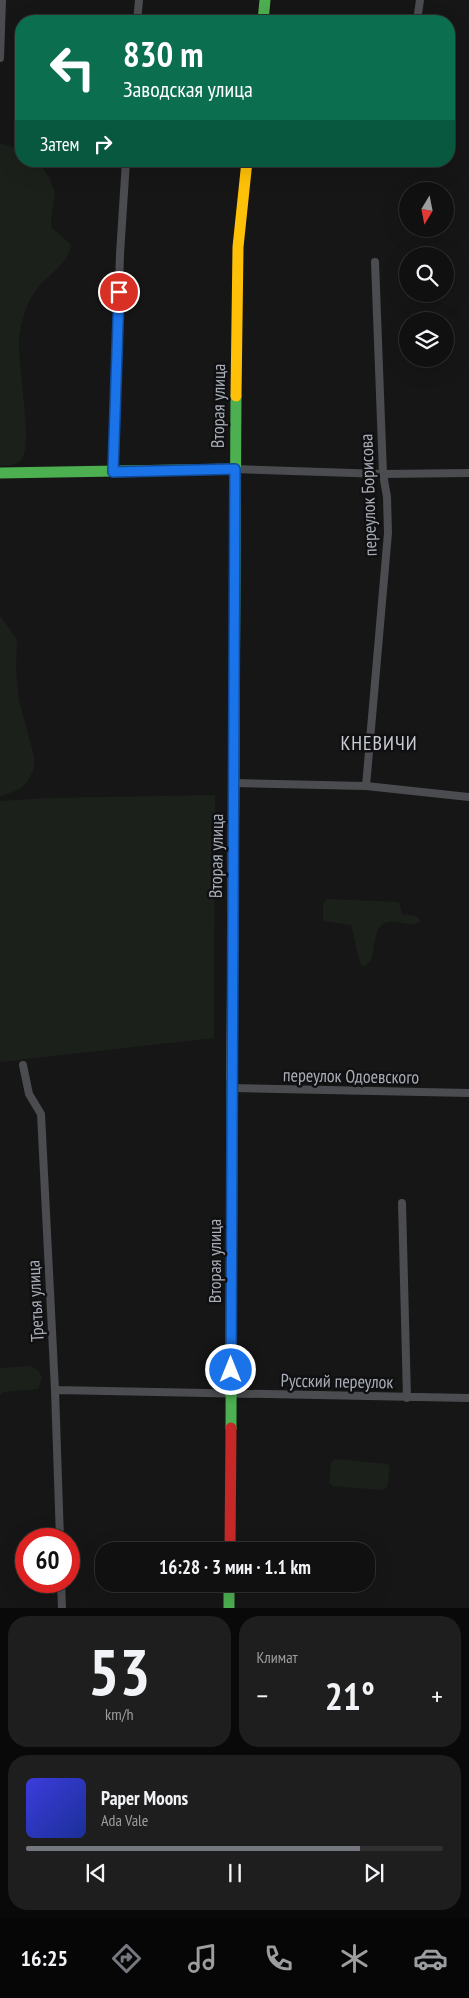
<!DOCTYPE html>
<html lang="ru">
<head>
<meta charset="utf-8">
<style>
	:root { --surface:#101010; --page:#1e1e1e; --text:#f1f3f6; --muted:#9c9d9f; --line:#303030; --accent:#75787e }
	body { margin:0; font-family:"PT Sans Narrow",sans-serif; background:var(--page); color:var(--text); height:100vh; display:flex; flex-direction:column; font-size:19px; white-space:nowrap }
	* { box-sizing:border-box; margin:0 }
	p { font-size:16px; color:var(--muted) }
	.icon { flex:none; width:28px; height:28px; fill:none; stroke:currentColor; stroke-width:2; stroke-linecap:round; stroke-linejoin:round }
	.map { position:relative; height:1608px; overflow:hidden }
	.drawer { display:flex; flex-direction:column; gap:8px; padding:8px; background:#090909; flex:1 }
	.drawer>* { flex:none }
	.top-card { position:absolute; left:15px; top:15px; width:440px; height:152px; border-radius:20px; box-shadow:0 5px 20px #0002,0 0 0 1px var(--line); background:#0b6e4f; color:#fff; overflow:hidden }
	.needle { width:32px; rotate:190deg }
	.controls { position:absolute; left:399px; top:182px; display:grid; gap:10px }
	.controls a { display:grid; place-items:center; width:55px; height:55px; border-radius:50%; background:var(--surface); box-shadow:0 5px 20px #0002,0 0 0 1px var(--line); font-size:25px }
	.speed { position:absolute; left:15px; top:1528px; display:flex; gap:10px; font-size:25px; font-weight:700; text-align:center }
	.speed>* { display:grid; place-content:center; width:65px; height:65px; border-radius:50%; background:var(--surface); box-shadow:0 5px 20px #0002,0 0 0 1px var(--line); line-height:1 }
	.speed .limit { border:8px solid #d22; background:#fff; color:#111 }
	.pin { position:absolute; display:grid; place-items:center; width:42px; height:42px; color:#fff; margin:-21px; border:2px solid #fff; border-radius:50%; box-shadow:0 1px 5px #0007 }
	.me { position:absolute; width:55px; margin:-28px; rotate:0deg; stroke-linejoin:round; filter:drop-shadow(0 0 4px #0008) }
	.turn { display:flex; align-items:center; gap:18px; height:105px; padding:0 25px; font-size:22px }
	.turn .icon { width:65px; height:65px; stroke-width:2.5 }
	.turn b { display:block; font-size:35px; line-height:42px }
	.then { display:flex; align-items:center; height:48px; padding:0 25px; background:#0003; gap:10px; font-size:19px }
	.big { font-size:38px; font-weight:600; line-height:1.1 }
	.drawer .tile { flex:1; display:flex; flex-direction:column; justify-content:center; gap:8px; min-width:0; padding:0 18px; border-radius:20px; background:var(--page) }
	.drawer .dial { align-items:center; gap:0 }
	.dial b { font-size:65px; line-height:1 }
	.song { display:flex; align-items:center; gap:15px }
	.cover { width:60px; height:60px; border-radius:8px; background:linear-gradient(135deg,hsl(240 70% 55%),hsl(230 70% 35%)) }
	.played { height:5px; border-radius:2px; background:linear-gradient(90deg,var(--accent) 80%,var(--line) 80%) }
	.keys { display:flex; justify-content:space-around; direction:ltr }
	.heat { display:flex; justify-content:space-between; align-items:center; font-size:28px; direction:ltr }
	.drawer .tiles { flex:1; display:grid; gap:8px; grid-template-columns:1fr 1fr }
	.tile:last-child { grid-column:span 2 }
	.trip { position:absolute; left:95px; top:1542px; width:280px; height:50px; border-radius:20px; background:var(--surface); box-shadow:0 5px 20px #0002,0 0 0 1px var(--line); font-weight:600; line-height:50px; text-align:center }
	.tab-bar { display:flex; height:80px; justify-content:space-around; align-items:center; background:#060606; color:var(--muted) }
	.tab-bar .icon { width:35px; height:35px }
	.tab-bar .current { color:var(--accent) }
	.tab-bar b { font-size:22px; color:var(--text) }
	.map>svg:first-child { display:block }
	.green { fill:#1b201b }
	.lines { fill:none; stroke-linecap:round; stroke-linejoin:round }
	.street { stroke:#4a4c4f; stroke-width:8 }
	.fast { stroke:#4caf50; stroke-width:11 }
	.slow { stroke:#ffc107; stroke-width:11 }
	.jam { stroke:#c62828; stroke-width:11 }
	.route-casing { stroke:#114b97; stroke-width:12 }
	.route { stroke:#1a73e8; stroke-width:9 }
	.labels { text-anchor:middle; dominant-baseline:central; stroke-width:5; stroke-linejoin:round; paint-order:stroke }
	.street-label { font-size:18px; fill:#a8adb6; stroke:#101012 }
	.quarter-label { font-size:20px; letter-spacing:1px; fill:#c9ccd3; stroke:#101012 }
</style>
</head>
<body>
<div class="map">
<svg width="469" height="1608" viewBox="0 0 469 1608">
	<rect width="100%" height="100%" fill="#161616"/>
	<!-- green -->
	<path class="green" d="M 0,143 L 21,150 L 21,161 L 38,161 L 50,179 L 55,193 L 51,221 L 52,228 L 71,245 C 68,264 50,273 39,286 C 27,301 21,321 19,339 C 17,364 34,446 21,460 C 16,466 8,465 0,466 Z
		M 0,616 L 17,639 L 16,671 L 19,700 L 34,756 L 34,769 L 28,781 L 20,789 L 0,797 Z
		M 215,795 L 214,1038 L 0,1062 L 0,801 L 47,798 Z
		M 327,899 L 399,902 L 402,914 L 416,916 L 421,921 C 411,930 390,914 380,927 C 374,934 374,952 371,961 L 363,967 C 358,962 354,935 351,925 L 323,921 L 323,904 Z
		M 30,1366 L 38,1370 L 42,1377 L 38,1389 L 4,1392 L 0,1395 L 0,1368 Z
		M 336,1459 L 388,1464 L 390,1468 L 387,1487 L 381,1490 L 332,1486 L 329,1482 L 331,1462 Z"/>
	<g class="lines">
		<!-- street -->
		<path class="street" d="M 137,21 L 139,0
			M 417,21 L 420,0
			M 0,58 L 2,0
			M 235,469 L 383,474 L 469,473
			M 113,472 L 120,254 L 126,161
			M 235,783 L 366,786 L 469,797
			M 366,786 L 388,533 L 387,497 L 383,474 L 375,262
			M 23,1065 L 29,1094 L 41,1114 L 55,1390 L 60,1539
			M 232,1088 L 469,1093
			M 402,1203 L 407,1398
			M 55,1390 L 469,1398
			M 61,1581 L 62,1608"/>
		<!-- fast -->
		<path class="fast" d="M 263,21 L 265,0
			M 0,473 L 235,469
			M 233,918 L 236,396
			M 231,1428 L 232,1078
			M 229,1584 L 229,1608"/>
		<!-- slow -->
		<path class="slow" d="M 236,396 L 238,247 L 247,161
			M 232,1078 L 233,918"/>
		<!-- jam -->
		<path class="jam" d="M 230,1551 L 231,1428"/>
	</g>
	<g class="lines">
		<defs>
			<path id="route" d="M 119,292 L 113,472 L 235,469 L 231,1370"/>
		</defs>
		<!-- route casing -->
		<use href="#route" class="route-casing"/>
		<!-- route -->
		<use href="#route" class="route"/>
	</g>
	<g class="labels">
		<!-- street labels -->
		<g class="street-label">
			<text transform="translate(218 406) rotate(-89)">Вторая улица</text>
			<text transform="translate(368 495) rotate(-92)">переулок Борисова</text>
			<text transform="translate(216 856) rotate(-89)">Вторая улица</text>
			<text transform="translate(351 1076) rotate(1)">переулок Одоевского</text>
			<text transform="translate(214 1261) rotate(-90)">Вторая улица</text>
			<text transform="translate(35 1301) rotate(-93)">Третья улица</text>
			<text transform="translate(337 1381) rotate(1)">Русский переулок</text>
		</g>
		<!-- quarter labels -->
		<g class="quarter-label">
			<text x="379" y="743">КНЕВИЧИ</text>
		</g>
	</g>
</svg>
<div class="controls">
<a><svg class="needle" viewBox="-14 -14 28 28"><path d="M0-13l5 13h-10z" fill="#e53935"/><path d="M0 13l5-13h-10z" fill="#9c9d9f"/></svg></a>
<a><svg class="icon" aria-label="search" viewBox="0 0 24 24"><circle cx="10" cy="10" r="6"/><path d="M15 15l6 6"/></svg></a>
<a><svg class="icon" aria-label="layers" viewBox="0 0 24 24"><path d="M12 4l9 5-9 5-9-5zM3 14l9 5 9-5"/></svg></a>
</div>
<div class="speed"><div class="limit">60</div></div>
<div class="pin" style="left:119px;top:292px;background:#d93025"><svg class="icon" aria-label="arrive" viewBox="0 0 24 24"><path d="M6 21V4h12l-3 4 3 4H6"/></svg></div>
<svg class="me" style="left:231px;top:1370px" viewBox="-20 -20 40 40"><circle r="17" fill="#1a73e8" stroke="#fff" stroke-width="3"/><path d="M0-11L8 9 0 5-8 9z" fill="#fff"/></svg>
<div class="trip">16:28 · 3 мин · 1.1 km</div>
<div class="top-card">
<div class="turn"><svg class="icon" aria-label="left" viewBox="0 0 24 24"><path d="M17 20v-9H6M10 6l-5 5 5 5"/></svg><div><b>830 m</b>Заводская улица</div></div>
<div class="then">Затем<svg class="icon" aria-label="right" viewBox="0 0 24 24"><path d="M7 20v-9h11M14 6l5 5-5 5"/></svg></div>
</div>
</div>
<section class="drawer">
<div class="tiles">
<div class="tile dial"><b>53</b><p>km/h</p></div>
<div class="tile"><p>Климат</p>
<div class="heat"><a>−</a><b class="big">21°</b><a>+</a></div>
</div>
<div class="tile">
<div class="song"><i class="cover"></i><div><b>Paper Moons</b><p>Ada Vale</p></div></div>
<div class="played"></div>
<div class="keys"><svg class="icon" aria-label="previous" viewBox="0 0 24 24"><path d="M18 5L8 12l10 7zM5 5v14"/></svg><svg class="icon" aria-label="pause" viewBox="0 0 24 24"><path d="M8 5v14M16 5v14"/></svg><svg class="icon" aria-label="next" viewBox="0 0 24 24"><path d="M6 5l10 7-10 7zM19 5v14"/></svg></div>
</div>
</div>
</section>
<nav class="tab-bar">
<b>16:25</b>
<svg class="icon current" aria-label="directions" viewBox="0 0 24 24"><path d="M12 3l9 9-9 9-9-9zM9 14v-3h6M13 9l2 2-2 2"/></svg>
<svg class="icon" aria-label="music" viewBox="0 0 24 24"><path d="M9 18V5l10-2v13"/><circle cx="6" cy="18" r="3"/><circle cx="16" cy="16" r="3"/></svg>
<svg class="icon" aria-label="phone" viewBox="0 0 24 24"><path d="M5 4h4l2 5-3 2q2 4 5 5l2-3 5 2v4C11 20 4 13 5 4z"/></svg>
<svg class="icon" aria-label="climate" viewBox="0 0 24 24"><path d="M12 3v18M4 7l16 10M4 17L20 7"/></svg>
<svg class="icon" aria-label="car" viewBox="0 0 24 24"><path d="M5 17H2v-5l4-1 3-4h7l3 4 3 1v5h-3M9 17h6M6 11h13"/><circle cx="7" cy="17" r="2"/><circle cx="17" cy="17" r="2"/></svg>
</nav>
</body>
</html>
